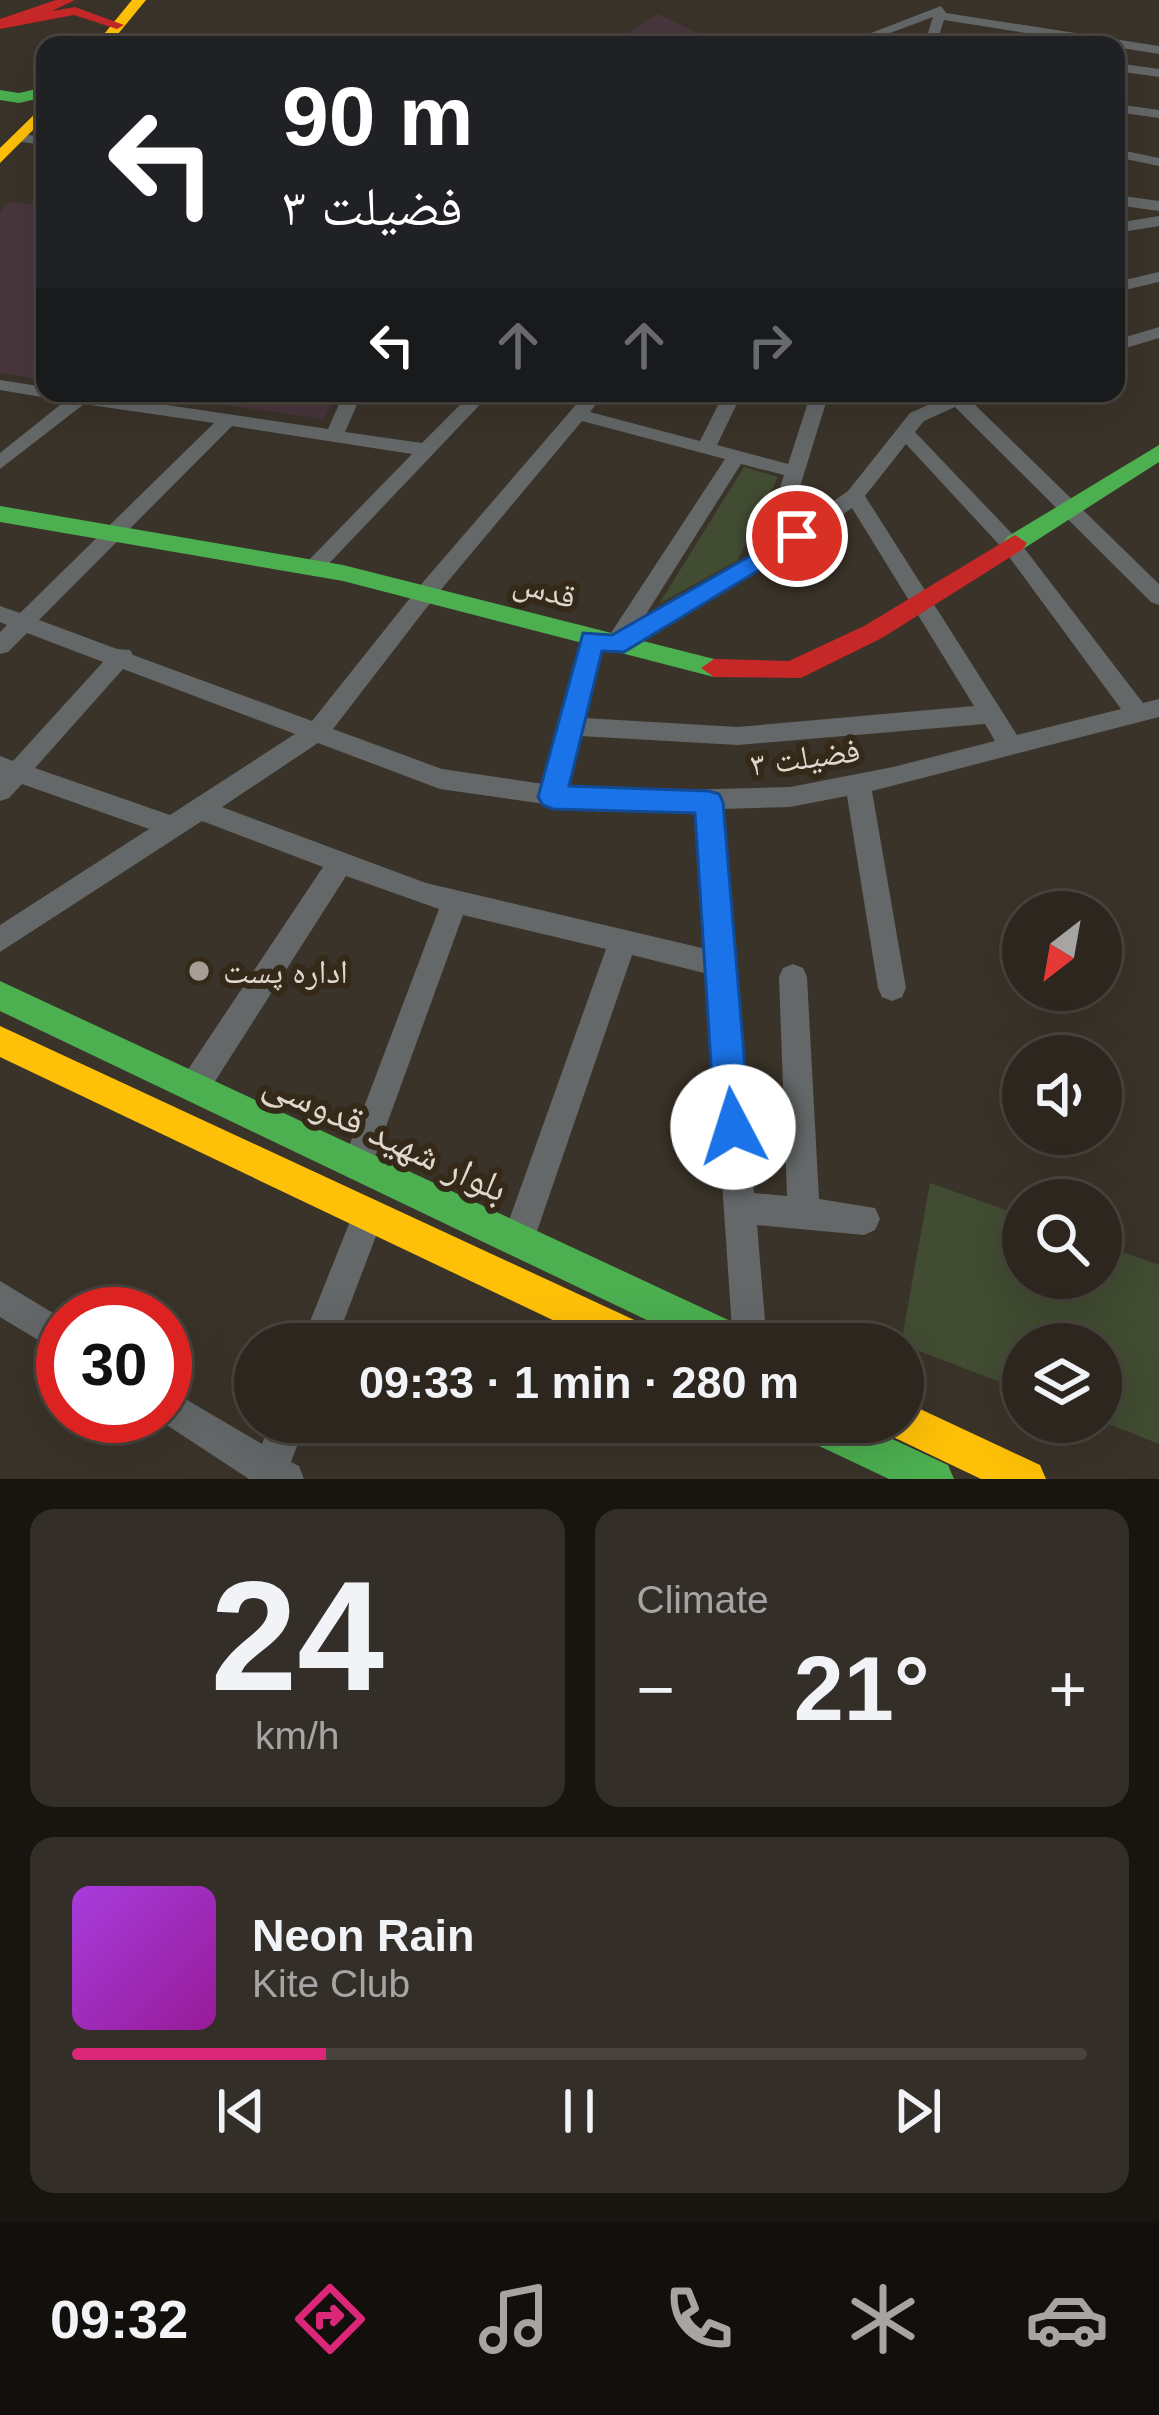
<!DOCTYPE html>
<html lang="en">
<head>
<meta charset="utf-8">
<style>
	:root { --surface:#2c261f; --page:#342e28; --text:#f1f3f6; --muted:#a6a5a4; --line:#48433d; --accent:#db2777 }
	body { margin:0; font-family:Helvetica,"Noto Naskh Arabic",sans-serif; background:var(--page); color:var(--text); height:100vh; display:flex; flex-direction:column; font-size:45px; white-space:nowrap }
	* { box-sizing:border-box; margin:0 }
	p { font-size:39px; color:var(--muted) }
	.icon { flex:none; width:66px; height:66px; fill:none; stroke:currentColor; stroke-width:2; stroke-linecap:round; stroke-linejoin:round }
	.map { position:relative; height:1479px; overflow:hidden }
	.drawer { display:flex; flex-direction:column; gap:30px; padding:30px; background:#181511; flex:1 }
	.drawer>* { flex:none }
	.banner { position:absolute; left:36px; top:36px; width:1089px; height:366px; border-radius:24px; box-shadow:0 12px 48px #0002,0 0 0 3px var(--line); background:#202124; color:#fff; overflow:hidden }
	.needle { width:78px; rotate:211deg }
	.fabs { position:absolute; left:1002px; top:891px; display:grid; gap:24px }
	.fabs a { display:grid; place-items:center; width:120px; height:120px; border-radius:50%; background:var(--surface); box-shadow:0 12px 48px #0002,0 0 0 3px var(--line); font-size:60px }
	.speed { position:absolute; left:36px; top:1287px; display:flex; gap:24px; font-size:60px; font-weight:700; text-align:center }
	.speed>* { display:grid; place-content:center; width:156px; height:156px; border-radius:50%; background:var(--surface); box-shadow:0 12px 48px #0002,0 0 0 3px var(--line); line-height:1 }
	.speed .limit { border:18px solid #d22; background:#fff; color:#111 }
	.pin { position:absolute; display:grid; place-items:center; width:102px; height:102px; color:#fff; margin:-51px; border:6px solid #fff; border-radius:50%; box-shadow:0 3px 12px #0007 }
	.me { position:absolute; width:132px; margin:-66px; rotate:355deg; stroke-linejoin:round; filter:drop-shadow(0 0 9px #0008) }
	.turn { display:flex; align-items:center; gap:42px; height:252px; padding:0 48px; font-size:54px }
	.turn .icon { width:156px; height:156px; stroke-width:2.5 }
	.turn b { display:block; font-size:84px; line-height:102px }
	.lanes { display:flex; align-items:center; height:114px; padding:0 48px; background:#0003; justify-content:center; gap:60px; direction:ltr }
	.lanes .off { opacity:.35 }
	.big { font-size:90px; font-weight:700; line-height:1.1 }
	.drawer .tile { flex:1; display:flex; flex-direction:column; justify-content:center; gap:18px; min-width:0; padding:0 42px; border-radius:24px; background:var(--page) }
	.drawer .dial { align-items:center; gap:0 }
	.dial b { font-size:156px; line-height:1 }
	.song { display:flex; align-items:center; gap:36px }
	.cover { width:144px; height:144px; border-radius:18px; background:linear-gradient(135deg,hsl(280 70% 55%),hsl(300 70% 35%)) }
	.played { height:12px; border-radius:6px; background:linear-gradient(90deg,var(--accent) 25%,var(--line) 25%) }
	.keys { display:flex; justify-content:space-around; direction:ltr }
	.heat { display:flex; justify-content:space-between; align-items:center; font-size:66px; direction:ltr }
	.drawer .tiles { flex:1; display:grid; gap:30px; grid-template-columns:1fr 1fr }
	.tile:last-child { grid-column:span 2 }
	.trip { position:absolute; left:234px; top:1323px; width:690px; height:120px; border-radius:60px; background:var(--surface); box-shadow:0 12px 48px #0002,0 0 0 3px var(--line); font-weight:700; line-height:120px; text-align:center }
	.dock { display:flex; height:192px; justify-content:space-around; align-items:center; background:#120f0c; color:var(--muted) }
	.dock .icon { width:84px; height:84px }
	.dock .current { color:var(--accent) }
	.dock b { font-size:54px; color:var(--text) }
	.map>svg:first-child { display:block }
	.education { fill:#48363d }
	.green { fill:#414c32 }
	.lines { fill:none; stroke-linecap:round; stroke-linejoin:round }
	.street { fill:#646869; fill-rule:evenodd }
	.fast { fill:#4caf50; fill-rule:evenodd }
	.slow { fill:#ffc107; fill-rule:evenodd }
	.jam { fill:#c62828; fill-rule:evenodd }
	.route { fill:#1a73e8; stroke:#114b97; stroke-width:3 }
	.poi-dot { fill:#a69e94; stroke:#352a19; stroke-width:4.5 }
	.labels { text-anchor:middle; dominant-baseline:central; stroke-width:12; stroke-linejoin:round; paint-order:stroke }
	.street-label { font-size:33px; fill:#e0d8ce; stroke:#352a19 }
	.poi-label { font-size:33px; fill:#e0d8ce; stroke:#352a19; text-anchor:start }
	.near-street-label { font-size:39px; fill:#e0d8ce; stroke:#352a19 }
</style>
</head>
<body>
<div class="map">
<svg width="1159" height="1479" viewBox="0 0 1159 1479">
	<rect width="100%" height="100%" fill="#3a3329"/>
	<!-- education -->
	<path class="education" d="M 658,14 L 724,45 L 611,44 Z
		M 9,202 L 45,206 L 45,380 L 0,373 L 0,212 Z
		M 139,393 L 336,393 L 324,419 Z"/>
	<!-- green -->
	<path class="green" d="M 744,467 L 778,477 L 738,560 L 659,604 Z
		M 930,1183 L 1023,1216 L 1023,1278 L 1101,1278 L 1101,1244 L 1159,1265 L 1159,1444 L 1101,1421 L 1101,1344 L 1023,1344 L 1023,1391 L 901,1344 Z"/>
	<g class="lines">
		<!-- street -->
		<path class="street" d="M 941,6 L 946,13 L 1159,46 L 1159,54 L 944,20 L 936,45 L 924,45 L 933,17 L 858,45 L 840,45 Z
			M 595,35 L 613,45 L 580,45 Z
			M 1116,63 L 1159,69 L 1159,77 L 1116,71 Z
			M 1116,104 L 1159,110 L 1159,118 L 1116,112 Z
			M 19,134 L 45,137 L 45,145 L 14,141 L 12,138 Z
			M 1116,149 L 1159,158 L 1159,166 L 1116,157 Z
			M 1116,195 L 1159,201 L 1159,211 L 1116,205 Z
			M 1159,216 L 1159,226 L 1116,233 L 1116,223 Z
			M 1159,272 L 1159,282 L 1116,292 L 1116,282 Z
			M 1159,327 L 1159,338 L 1116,351 L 1116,340 Z
			M 0,380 L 45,387 L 45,393 L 87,393 L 328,429 L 344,393 L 362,393 L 345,432 L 422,443 L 472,393 L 491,393 L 320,573 L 306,573 L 302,568 L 306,563 L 412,454 L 232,426 L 39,620 L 117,649 L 130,650 L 133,655 L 312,721 L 418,588 L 586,393 L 605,393 L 590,412 L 700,441 L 724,393 L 742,393 L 717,445 L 788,464 L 811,393 L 829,393 L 785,535 L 848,491 L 910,413 L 946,397 L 943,393 L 980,393 L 970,400 L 1159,584 L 1159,605 L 1151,602 L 955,407 L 924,421 L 915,432 L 1018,540 L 1143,703 L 1159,699 L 1159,717 L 872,791 L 906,988 L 902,997 L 892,1001 L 882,997 L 878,988 L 847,796 L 790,807 L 722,809 L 754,1193 L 787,1196 L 779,977 L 783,968 L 793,964 L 803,968 L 807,977 L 819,1199 L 875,1208 L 880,1219 L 875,1230 L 864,1235 L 757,1225 L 767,1344 L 733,1344 L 708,974 L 632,955 L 534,1240 L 529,1251 L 518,1256 L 507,1251 L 502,1240 L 606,949 L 463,915 L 372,1165 L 368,1176 L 357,1180 L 346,1176 L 342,1165 L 439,909 L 346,876 L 205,1097 L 194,1101 L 183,1097 L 179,1087 L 183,1077 L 323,867 L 202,821 L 0,952 L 0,925 L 149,829 L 22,784 L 9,798 L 0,801 L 0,756 L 13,761 L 103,662 L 27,633 L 8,652 L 0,654 L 0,632 L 7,625 L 0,622 L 0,606 L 20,613 L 214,423 L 84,404 L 0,469 L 0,453 L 65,401 L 0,390 ZM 582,421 L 725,459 L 607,639 L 604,645 L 607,651 L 623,651 L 775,562 L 852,508 L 974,706 L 738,727 L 584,718 L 603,639 L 592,631 L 581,639 L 544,784 L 442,769 L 333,729 L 434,598 ZM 906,444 L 1004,550 L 1121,709 L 1017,735 L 865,496 ZM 741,464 L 784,475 L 759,553 L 643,619 ZM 123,669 L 295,734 L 170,815 L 35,768 ZM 985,724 L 995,741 L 893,767 L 790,787 L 601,792 L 568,787 L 580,736 L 738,745 ZM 318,743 L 440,789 L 601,812 L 697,810 L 706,949 L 426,883 L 222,807 Z
			M 368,1199 L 379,1204 L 384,1215 L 335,1344 L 301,1344 L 357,1204 Z
			M 0,1281 L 63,1319 L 63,1355 L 0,1317 Z
			M 165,1387 L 262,1444 L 270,1422 L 306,1422 L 291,1462 L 299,1466 L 304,1479 L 249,1479 L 153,1416 L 165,1416 Z"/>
		<!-- fast -->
		<path class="fast" d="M 45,87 L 45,97 L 19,103 L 0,100 L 0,90 L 19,93 Z
			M 1159,445 L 1159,462 L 1023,549 L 1007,549 L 1003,543 L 1007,537 Z
			M 0,506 L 343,565 L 714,659 L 727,668 L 714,677 L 343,581 L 0,522 Z
			M 0,981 L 752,1331 L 758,1344 L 697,1344 L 0,1011 Z
			M 792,1422 L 856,1422 L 948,1465 L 954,1479 L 889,1479 L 798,1436 Z"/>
		<!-- slow -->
		<path class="slow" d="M 132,0 L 146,0 L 109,45 L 95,45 Z
			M 45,104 L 45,118 L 0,163 L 0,148 Z
			M 0,1026 L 658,1331 L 664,1344 L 603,1344 L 0,1057 Z
			M 903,1401 L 1040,1465 L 1046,1479 L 981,1479 L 889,1435 L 884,1422 L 903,1422 Z"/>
		<!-- jam -->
		<path class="jam" d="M 56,0 L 75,0 L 52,11 L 75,7 L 124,25 L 117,29 L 74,15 L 0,29 L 0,19 Z
			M 1015,535 L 1027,543 L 1023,549 L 882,638 L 801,678 L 714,677 L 701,668 L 714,659 L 789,661 L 864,626 Z"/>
	</g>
	<!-- route -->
	<path class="route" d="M 797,529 L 809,536 L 805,542 L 624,652 L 602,651 L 569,786 L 709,791 L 719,794 L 723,802 L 750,1127 L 745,1139 L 733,1144 L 720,1139 L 715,1127 L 695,813 L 553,809 L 543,805 L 538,797 L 583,633 L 612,635 Z"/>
	<!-- markers -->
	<circle class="poi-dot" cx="199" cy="971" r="12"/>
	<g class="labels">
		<!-- street labels -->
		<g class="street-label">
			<text transform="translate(545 589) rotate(16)">قدس</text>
			<text transform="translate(805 757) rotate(-8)">فضیلت ۳</text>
		</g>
		<!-- poi labels -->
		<g class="poi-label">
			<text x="223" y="971">اداره پست</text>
		</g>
		<!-- near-street labels -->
		<g class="near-street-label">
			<text transform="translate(386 1135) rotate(25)">بلوار شهید قدوسی</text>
		</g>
	</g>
</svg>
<div class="fabs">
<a><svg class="needle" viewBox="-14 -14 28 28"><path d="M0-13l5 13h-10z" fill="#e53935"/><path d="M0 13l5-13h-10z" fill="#a6a5a4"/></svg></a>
<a><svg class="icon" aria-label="sound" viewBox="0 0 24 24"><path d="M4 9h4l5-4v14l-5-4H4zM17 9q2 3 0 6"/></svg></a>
<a><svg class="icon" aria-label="search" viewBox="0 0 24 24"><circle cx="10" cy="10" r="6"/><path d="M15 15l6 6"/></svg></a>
<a><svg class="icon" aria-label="layers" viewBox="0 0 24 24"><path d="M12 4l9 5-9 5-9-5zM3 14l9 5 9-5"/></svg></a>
</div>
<div class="speed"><div class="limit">30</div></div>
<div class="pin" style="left:797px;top:536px;background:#d93025"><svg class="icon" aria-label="arrive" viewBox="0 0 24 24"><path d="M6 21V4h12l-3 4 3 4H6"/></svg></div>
<svg class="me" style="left:733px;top:1127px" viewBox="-20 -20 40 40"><circle r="19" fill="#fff"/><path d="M0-13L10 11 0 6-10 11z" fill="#1a73e8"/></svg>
<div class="trip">09:33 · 1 min · 280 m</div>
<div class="banner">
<div class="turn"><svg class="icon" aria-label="left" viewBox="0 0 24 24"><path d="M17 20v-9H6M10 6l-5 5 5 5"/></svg><div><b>90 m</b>فضیلت ۳</div></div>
<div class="lanes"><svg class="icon" aria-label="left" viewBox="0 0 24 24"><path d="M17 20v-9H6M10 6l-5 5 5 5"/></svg><svg class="icon off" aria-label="ahead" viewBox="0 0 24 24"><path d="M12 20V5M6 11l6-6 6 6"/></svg><svg class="icon off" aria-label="ahead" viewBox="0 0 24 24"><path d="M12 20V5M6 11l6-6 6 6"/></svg><svg class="icon off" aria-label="right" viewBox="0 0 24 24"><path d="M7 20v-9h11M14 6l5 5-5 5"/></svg></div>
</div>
</div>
<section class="drawer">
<div class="tiles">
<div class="tile dial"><b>24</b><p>km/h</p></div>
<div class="tile"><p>Climate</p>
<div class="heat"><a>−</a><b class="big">21°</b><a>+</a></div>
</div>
<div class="tile">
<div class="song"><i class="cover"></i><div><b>Neon Rain</b><p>Kite Club</p></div></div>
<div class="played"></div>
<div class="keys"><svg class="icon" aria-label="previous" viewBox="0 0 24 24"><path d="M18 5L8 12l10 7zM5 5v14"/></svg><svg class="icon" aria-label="pause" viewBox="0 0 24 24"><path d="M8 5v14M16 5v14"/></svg><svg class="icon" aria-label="next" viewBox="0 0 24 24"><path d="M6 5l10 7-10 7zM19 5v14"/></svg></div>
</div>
</div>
</section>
<nav class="dock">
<b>09:32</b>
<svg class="icon current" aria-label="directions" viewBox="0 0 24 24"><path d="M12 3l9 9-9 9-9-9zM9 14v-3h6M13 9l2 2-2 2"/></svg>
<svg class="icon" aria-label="music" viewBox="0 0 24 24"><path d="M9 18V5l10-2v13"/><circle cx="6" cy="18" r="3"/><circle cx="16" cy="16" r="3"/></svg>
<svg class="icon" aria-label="phone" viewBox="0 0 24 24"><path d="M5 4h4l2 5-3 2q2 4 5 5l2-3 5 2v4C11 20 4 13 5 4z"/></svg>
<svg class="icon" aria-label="climate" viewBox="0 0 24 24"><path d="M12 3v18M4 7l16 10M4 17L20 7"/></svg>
<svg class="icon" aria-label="car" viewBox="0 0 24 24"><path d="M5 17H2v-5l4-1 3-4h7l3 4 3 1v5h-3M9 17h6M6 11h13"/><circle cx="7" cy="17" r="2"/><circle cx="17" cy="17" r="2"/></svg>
</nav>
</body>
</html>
